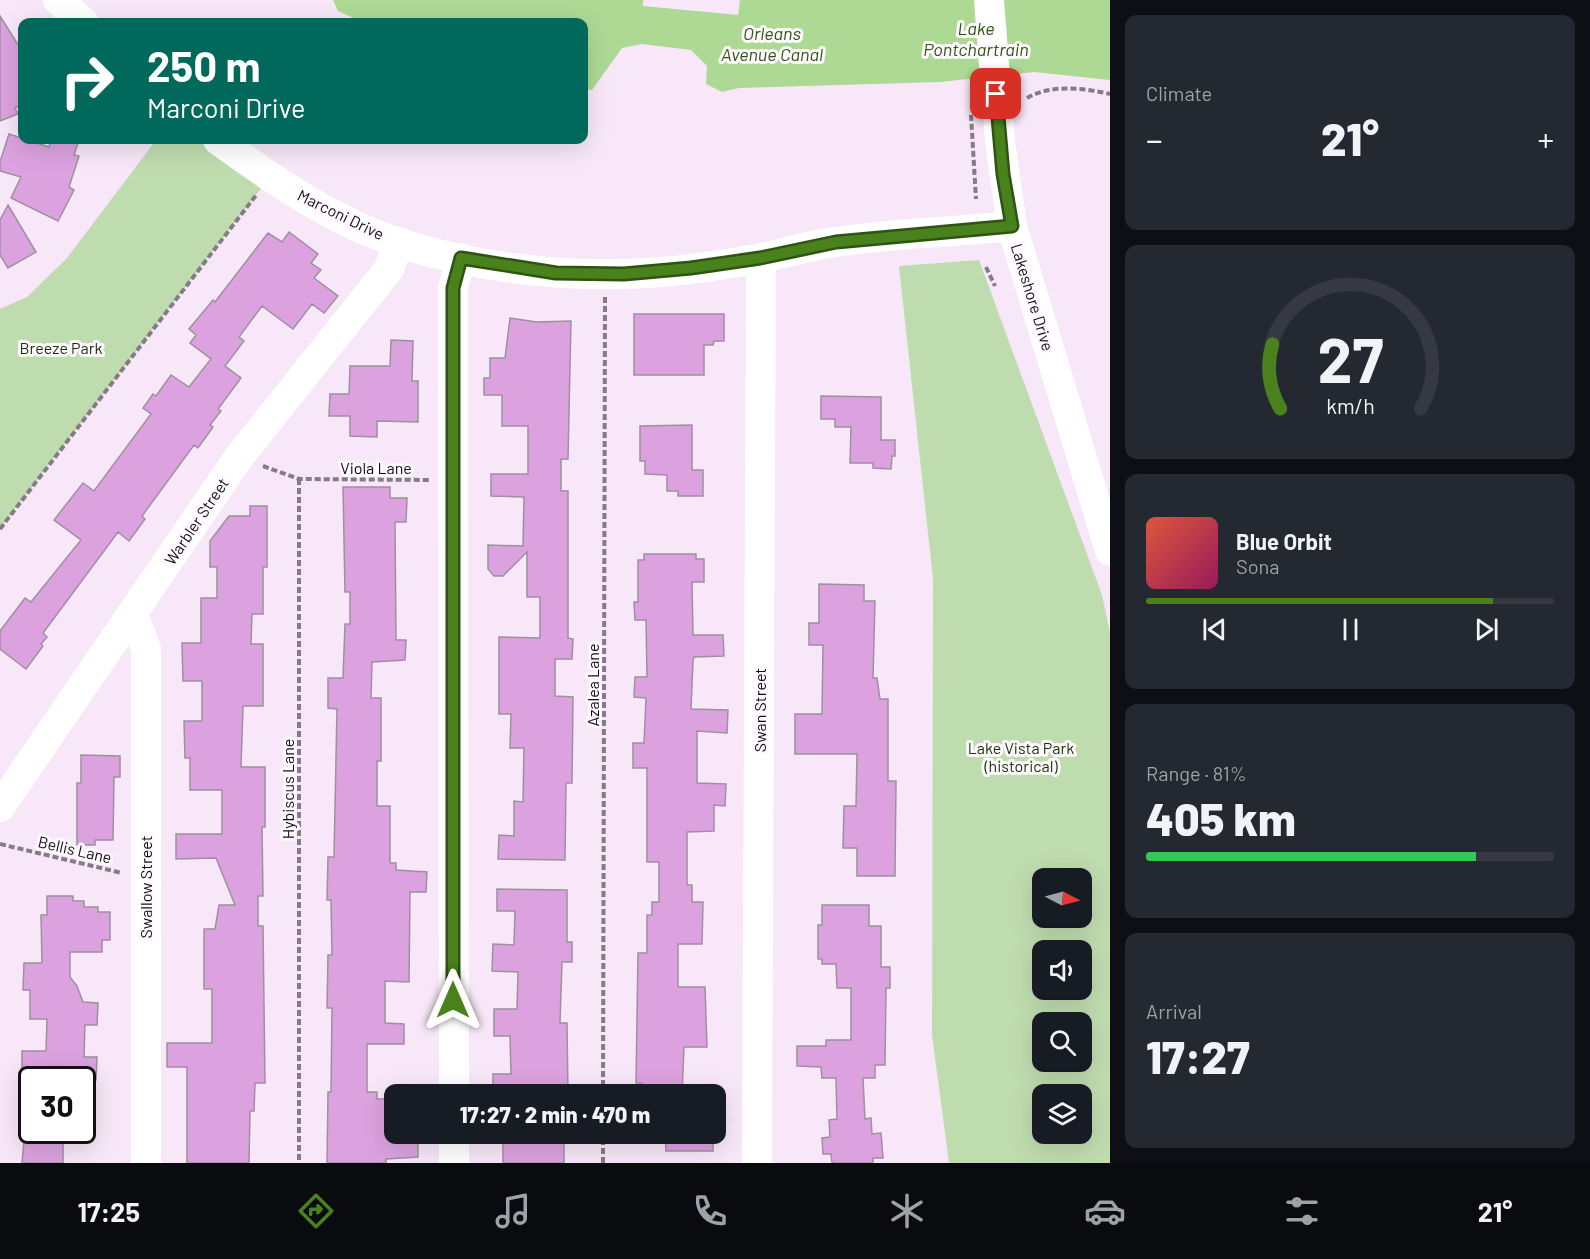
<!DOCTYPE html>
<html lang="en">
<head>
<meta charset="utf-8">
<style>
	:root { --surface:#171b24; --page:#242831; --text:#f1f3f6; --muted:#9ea1a6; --line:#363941; --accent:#49821c }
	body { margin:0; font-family:Barlow,sans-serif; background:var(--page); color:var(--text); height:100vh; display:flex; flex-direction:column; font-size:22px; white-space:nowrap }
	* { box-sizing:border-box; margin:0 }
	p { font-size:20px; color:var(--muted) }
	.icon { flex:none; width:33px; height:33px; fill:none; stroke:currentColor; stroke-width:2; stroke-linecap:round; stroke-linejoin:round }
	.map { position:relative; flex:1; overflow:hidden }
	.panel { display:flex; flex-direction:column; gap:15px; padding:15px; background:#0d0f14; width:480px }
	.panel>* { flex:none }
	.banner { position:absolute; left:18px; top:18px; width:570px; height:126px; border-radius:12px; box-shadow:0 6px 24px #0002; background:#00695c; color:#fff; overflow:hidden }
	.needle { width:39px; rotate:96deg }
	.buttons { position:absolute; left:1032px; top:868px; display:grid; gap:12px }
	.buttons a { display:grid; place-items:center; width:60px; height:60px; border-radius:12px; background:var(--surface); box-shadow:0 6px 24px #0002; font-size:30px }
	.speed { position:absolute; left:18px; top:1066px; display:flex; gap:12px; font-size:30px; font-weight:700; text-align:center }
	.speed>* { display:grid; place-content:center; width:78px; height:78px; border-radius:50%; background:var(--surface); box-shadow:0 6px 24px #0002; line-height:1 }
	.speed .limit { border:3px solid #111; border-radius:9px; background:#fff; color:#111 }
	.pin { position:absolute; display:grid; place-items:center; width:51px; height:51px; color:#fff; margin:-26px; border-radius:12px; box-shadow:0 3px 9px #0006 }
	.me { position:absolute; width:66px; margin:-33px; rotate:0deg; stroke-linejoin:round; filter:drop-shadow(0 0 4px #0008) }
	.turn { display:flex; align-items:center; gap:21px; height:126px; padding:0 30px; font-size:27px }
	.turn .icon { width:78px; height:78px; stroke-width:2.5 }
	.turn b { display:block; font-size:42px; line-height:51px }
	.big { font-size:45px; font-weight:800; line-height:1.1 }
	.panel .card { flex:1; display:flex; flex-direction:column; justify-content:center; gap:9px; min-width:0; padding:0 21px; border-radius:12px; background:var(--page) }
	.panel .dial { align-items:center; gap:0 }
	.dial svg { height:156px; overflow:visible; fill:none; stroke:var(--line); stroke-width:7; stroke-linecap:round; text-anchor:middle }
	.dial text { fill:var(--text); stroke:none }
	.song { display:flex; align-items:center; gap:18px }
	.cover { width:72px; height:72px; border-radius:9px; background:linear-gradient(135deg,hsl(10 70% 55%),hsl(330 70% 35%)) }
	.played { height:6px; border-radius:3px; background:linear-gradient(90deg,var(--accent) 85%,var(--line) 85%) }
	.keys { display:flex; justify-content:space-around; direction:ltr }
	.heat { display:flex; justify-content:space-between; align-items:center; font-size:33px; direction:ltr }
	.charge { height:9px; border-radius:4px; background:linear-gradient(90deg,#34c759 81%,var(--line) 0) }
	.trip { position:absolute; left:384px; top:1084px; width:342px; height:60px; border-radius:12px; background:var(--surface); box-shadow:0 6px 24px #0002; font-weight:800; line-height:60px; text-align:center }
	.tabs { display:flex; height:96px; justify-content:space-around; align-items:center; background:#090b0e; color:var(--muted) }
	.tabs .icon { width:42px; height:42px }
	.tabs .active { color:var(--accent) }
	.tabs b { font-size:27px; color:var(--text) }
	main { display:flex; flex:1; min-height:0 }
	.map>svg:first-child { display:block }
	.green { fill:#bfdcaf; fill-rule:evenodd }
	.water { fill:#add994 }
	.building { fill:#dba2df; stroke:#9e909f; stroke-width:1.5 }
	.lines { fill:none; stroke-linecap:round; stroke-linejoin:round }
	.path { stroke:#857a86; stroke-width:4; stroke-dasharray:6 3; stroke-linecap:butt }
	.minor { stroke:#fff; stroke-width:30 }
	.route-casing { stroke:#2f5412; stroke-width:15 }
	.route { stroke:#49821c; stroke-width:10 }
	.labels { text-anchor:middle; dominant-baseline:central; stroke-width:6; stroke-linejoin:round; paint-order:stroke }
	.street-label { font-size:16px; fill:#120d13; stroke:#fef8ff }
	.park-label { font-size:16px; fill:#183302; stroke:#fef8ff }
	.water-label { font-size:18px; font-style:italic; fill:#2e550f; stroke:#fef8ff }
</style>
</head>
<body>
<main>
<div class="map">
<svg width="1110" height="1163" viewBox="0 0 1110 1163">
	<rect width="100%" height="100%" fill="#f7e7f8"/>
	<!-- green -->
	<path class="green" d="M 156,140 L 218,140 L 270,177 L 0,529 L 0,309 L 27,297 L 67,258 Z
		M 979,260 L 1102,595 L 1110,633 L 1110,1163 L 949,1163 L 932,1035 L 933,579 L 899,266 ZM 1042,879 L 1082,879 L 1082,918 L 1042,918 ZM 1042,951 L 1082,951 L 1082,990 L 1042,990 ZM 1042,1023 L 1082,1023 L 1082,1062 L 1042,1062 ZM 1042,1095 L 1082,1095 L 1082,1134 L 1042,1134 Z"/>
	<!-- water -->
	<path class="water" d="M 333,0 L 643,0 L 643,6 L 738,15 L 740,0 L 1110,0 L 1110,80 L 1034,72 L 940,82 L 739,88 L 722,92 L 706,84 L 707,66 L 691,50 L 642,44 L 622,48 L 592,90 L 584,89 L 584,22 L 362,22 L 338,11 Z"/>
	<!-- building -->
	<path class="building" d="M 0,16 L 22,51 L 22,104 L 15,108 L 18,114 L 0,121 Z
		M 9,134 L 49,147 L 51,140 L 79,140 L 74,155 L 79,156 L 69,187 L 74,190 L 58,221 L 11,198 L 21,177 L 0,171 L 0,162 Z
		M 8,205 L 36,252 L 8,268 L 0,255 L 0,220 Z
		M 289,232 L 318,254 L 311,263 L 321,270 L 314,278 L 338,296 L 324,313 L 312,304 L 293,329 L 262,306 L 239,337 L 244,341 L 225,366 L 241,378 L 218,409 L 221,411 L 210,425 L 213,427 L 198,448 L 194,445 L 142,516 L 145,519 L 129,541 L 118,532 L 43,633 L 47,637 L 41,644 L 43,646 L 26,669 L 0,649 L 0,631 L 25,598 L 31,602 L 81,540 L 54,520 L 83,483 L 94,491 L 151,414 L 143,408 L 153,394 L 156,396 L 171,375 L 189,387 L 211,359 L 190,343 L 196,335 L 189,329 L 213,300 L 215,302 L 268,233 L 282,242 Z
		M 634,314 L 724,314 L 724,341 L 714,341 L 713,345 L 704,345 L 704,375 L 634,375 Z
		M 510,318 L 536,322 L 571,321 L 568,459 L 561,459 L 561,491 L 568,491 L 568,638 L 573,639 L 572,659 L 555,659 L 555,696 L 573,697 L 572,783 L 566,783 L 565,860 L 498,859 L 499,835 L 514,836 L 514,801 L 523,802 L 524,748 L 510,748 L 511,714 L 499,714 L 499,637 L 540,638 L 540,597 L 527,597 L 527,552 L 503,576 L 494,576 L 488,569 L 488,545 L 523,546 L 524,497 L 491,496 L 491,474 L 528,474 L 528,426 L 502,426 L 502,395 L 484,395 L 484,378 L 490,378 L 490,358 L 505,358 Z
		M 391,340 L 413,341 L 412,381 L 418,381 L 418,422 L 377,421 L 377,437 L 350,436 L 350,416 L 329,416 L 330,394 L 349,394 L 350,366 L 390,366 Z
		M 821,396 L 881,397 L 881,440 L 895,440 L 895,456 L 892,456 L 891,469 L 873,468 L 873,463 L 850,463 L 851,427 L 835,427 L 835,419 L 821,419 Z
		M 692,425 L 692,470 L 703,470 L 703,496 L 678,496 L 678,491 L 667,491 L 667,475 L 645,474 L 645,461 L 640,461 L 640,426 Z
		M 343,487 L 390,487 L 390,498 L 407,498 L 406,522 L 395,522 L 396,640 L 406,640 L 405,660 L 372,662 L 371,698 L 381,698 L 381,761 L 377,761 L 377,806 L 390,806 L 390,863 L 396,863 L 396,870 L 427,872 L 426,892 L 410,892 L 409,982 L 385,981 L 385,1023 L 404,1024 L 404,1044 L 367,1044 L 367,1092 L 377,1092 L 377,1099 L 389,1099 L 388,1119 L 394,1119 L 394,1138 L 418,1138 L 418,1157 L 386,1159 L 386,1163 L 327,1163 L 328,1092 L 331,1092 L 332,1008 L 327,1008 L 328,955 L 332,955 L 331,900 L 327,900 L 328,857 L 334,857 L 337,709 L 328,708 L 328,678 L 343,678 L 345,624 L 350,624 L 350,592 L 345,592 Z
		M 250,506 L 267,506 L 267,567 L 263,567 L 263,614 L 252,614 L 251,644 L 263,644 L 263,706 L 243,706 L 241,767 L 265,767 L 265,827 L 262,827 L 263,896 L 258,896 L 258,926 L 263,926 L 265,1083 L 255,1083 L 254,1111 L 250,1111 L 249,1163 L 187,1163 L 187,1067 L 167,1067 L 167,1043 L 212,1043 L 212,989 L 204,989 L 204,929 L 215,929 L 219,905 L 235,905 L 216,858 L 176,859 L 176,834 L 222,834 L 222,790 L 190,790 L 190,758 L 185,758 L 184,721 L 202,721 L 202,681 L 183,681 L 182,643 L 201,643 L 201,598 L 217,598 L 217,567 L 210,567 L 210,541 L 229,516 L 250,516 Z
		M 644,554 L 696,554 L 696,559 L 704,559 L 704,582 L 692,582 L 693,635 L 723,635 L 724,656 L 694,657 L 693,661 L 691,709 L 728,710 L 727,733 L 697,731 L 697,783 L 726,784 L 725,806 L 714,805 L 714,831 L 687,832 L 687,885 L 692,885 L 692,902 L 703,902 L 702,944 L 678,944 L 678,987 L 705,987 L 707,1047 L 684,1047 L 682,1095 L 642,1095 L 642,1083 L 636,1083 L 638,953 L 647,953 L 647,915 L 652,915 L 652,902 L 659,902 L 659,862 L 647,862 L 647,768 L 633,768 L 633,743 L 644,743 L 646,698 L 634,697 L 635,677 L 647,677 L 646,620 L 635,620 L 634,602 L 638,602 L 638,560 L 644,560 Z
		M 819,584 L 864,585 L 864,601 L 875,601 L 873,678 L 877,678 L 880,699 L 888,699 L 888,781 L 896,781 L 895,876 L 857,876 L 857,848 L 843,848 L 844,806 L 856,806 L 857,754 L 795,754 L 795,714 L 822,714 L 823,645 L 809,645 L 809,623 L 819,623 Z
		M 81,755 L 120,756 L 120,777 L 114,777 L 113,840 L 95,840 L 95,845 L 77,845 L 77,783 L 81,783 Z
		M 497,889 L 567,890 L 567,942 L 572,942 L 572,962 L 562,962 L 560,1023 L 567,1023 L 568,1095 L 493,1095 L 493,1074 L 511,1074 L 510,1036 L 494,1036 L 494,1009 L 517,1009 L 518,972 L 492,971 L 493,944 L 514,945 L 515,911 L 497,911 Z
		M 47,896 L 73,896 L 73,901 L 84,901 L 84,907 L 98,907 L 98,912 L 110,912 L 110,940 L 102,940 L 102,952 L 70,952 L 70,977 L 77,986 L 83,1002 L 98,1003 L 97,1025 L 85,1025 L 84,1057 L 97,1057 L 96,1080 L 22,1080 L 22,1051 L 46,1051 L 47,1019 L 30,1019 L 30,990 L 23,990 L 24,963 L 42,963 L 41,915 L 47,915 Z
		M 822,905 L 869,905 L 869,926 L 881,926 L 881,967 L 890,967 L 890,988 L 886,988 L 885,1065 L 875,1065 L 875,1078 L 863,1078 L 865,1119 L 871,1118 L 872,1134 L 881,1133 L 883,1158 L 873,1158 L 873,1163 L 832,1163 L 831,1154 L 823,1154 L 822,1138 L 830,1137 L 829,1120 L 837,1119 L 836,1078 L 822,1078 L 821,1067 L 797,1066 L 797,1046 L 826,1046 L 826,1040 L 851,1040 L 851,988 L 837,988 L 836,964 L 822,964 L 822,959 L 818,959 L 818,925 L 822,925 Z
		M 25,1131 L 63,1131 L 63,1163 L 22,1163 Z
		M 503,1134 L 564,1134 L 564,1163 L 503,1163 Z
		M 665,1134 L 713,1134 L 713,1151 L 666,1151 Z"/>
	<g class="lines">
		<!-- path -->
		<path class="path" d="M 1027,98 C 1051,84 1084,88 1110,94
			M 971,115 L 976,199
			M 986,267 L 995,286
			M 263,466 L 299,479 L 431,480
			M 299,479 L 299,1163
			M 0,529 L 257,194
			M 0,844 L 122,873
			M 603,1095 L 605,297
			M 603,1163 L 603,1134"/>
		<!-- minor -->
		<path class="minor" d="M 58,0 L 83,22
			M 989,0 L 1000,142 L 1012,226 L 1110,551
			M 218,140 C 264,173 312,207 365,230 C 453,267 567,280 662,272 C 695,269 729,264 761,258 C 786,253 811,245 836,242 C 894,233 954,232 1012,226
			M 133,613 L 146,649 L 146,1163
			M 0,807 L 239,457 L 389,269 L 399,242
			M 454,1095 L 453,288 L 461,258
			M 454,1134 L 454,1163
			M 757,1163 L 761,258"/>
	</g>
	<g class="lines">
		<defs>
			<path id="route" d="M 453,1000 L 453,288 L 461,258 L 556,273 L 624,274 L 691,268 L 760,258 L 836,242 L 1012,226 L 1003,174 L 996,94"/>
		</defs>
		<!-- route casing -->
		<use href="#route" class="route-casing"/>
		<!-- route -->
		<use href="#route" class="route"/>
	</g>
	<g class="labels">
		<!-- street labels -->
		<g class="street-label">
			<text transform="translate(341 214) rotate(26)">Marconi Drive</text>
			<text transform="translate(1033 297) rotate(73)">Lakeshore Drive</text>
			<text x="376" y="467">Viola Lane</text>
			<text transform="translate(196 521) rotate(-56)">Warbler Street</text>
			<text transform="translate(592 685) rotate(-90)">Azalea Lane</text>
			<text transform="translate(759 710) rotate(-90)">Swan Street</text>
			<text transform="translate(287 789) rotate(-90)">Hybiscus Lane</text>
			<text transform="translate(75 849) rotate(13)">Bellis Lane</text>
			<text transform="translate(145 887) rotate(-90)">Swallow Street</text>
		</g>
		<!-- park labels -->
		<g class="park-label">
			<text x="61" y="347">Breeze Park</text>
			<text x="1021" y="747">Lake Vista Park<tspan x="1021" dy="18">(historical)</tspan></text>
		</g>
		<!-- water labels -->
		<g class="water-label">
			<text x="976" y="28">Lake<tspan x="976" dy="21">Pontchartrain</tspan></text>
			<text x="772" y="33">Orleans<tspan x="772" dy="21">Avenue Canal</tspan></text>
		</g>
	</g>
</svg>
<div class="buttons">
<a><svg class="needle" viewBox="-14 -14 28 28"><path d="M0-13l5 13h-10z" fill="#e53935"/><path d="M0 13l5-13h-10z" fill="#9ea1a6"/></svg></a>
<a><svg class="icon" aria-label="sound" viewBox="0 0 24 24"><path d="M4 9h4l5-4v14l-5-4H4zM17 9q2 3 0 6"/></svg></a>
<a><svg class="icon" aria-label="search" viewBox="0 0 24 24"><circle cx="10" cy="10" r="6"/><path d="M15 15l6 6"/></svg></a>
<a><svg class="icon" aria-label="layers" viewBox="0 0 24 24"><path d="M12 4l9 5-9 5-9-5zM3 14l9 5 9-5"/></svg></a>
</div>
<div class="speed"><div class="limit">30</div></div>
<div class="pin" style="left:996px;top:94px;background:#d93025"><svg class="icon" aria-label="arrive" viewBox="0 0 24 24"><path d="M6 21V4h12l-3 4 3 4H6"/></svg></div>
<svg class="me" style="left:453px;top:1000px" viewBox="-20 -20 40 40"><path d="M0-17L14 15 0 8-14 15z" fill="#49821c" stroke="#fff" stroke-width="4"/></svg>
<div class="trip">17:27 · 2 min · 470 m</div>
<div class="banner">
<div class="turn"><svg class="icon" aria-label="right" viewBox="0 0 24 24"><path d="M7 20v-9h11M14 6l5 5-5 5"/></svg><div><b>250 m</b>Marconi Drive</div></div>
</div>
</div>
<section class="panel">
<div class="card"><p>Climate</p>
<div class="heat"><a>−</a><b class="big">21°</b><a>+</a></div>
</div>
<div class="card dial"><svg viewBox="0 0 100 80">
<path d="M14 69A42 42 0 1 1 86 69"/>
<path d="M14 69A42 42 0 0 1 10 36" stroke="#49821c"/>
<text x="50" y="56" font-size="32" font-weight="700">27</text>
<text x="50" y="72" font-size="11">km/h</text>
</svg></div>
<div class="card">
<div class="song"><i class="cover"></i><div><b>Blue Orbit</b><p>Sona</p></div></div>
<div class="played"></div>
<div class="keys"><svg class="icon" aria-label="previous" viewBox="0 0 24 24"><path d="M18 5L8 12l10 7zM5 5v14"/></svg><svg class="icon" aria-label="pause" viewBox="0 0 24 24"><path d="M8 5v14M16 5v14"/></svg><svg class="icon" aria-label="next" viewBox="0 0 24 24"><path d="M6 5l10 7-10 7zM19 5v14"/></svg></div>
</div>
<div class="card"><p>Range · 81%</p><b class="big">405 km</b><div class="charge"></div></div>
<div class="card"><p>Arrival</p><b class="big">17:27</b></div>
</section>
</main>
<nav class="tabs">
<b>17:25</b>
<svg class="icon active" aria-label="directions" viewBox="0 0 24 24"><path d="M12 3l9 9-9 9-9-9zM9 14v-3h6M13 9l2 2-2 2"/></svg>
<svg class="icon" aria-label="music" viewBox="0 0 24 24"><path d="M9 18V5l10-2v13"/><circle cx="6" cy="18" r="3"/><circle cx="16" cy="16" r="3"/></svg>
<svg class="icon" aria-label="phone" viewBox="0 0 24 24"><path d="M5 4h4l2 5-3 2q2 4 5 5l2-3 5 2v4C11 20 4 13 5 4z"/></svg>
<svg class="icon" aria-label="climate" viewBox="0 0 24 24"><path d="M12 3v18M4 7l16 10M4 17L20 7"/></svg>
<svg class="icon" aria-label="car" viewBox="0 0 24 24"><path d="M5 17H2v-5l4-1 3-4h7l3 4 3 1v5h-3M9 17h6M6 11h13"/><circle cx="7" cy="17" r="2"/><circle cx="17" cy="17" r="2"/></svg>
<svg class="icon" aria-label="filters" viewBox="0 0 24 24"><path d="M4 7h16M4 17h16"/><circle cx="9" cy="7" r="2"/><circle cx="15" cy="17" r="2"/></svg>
<b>21°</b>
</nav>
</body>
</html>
